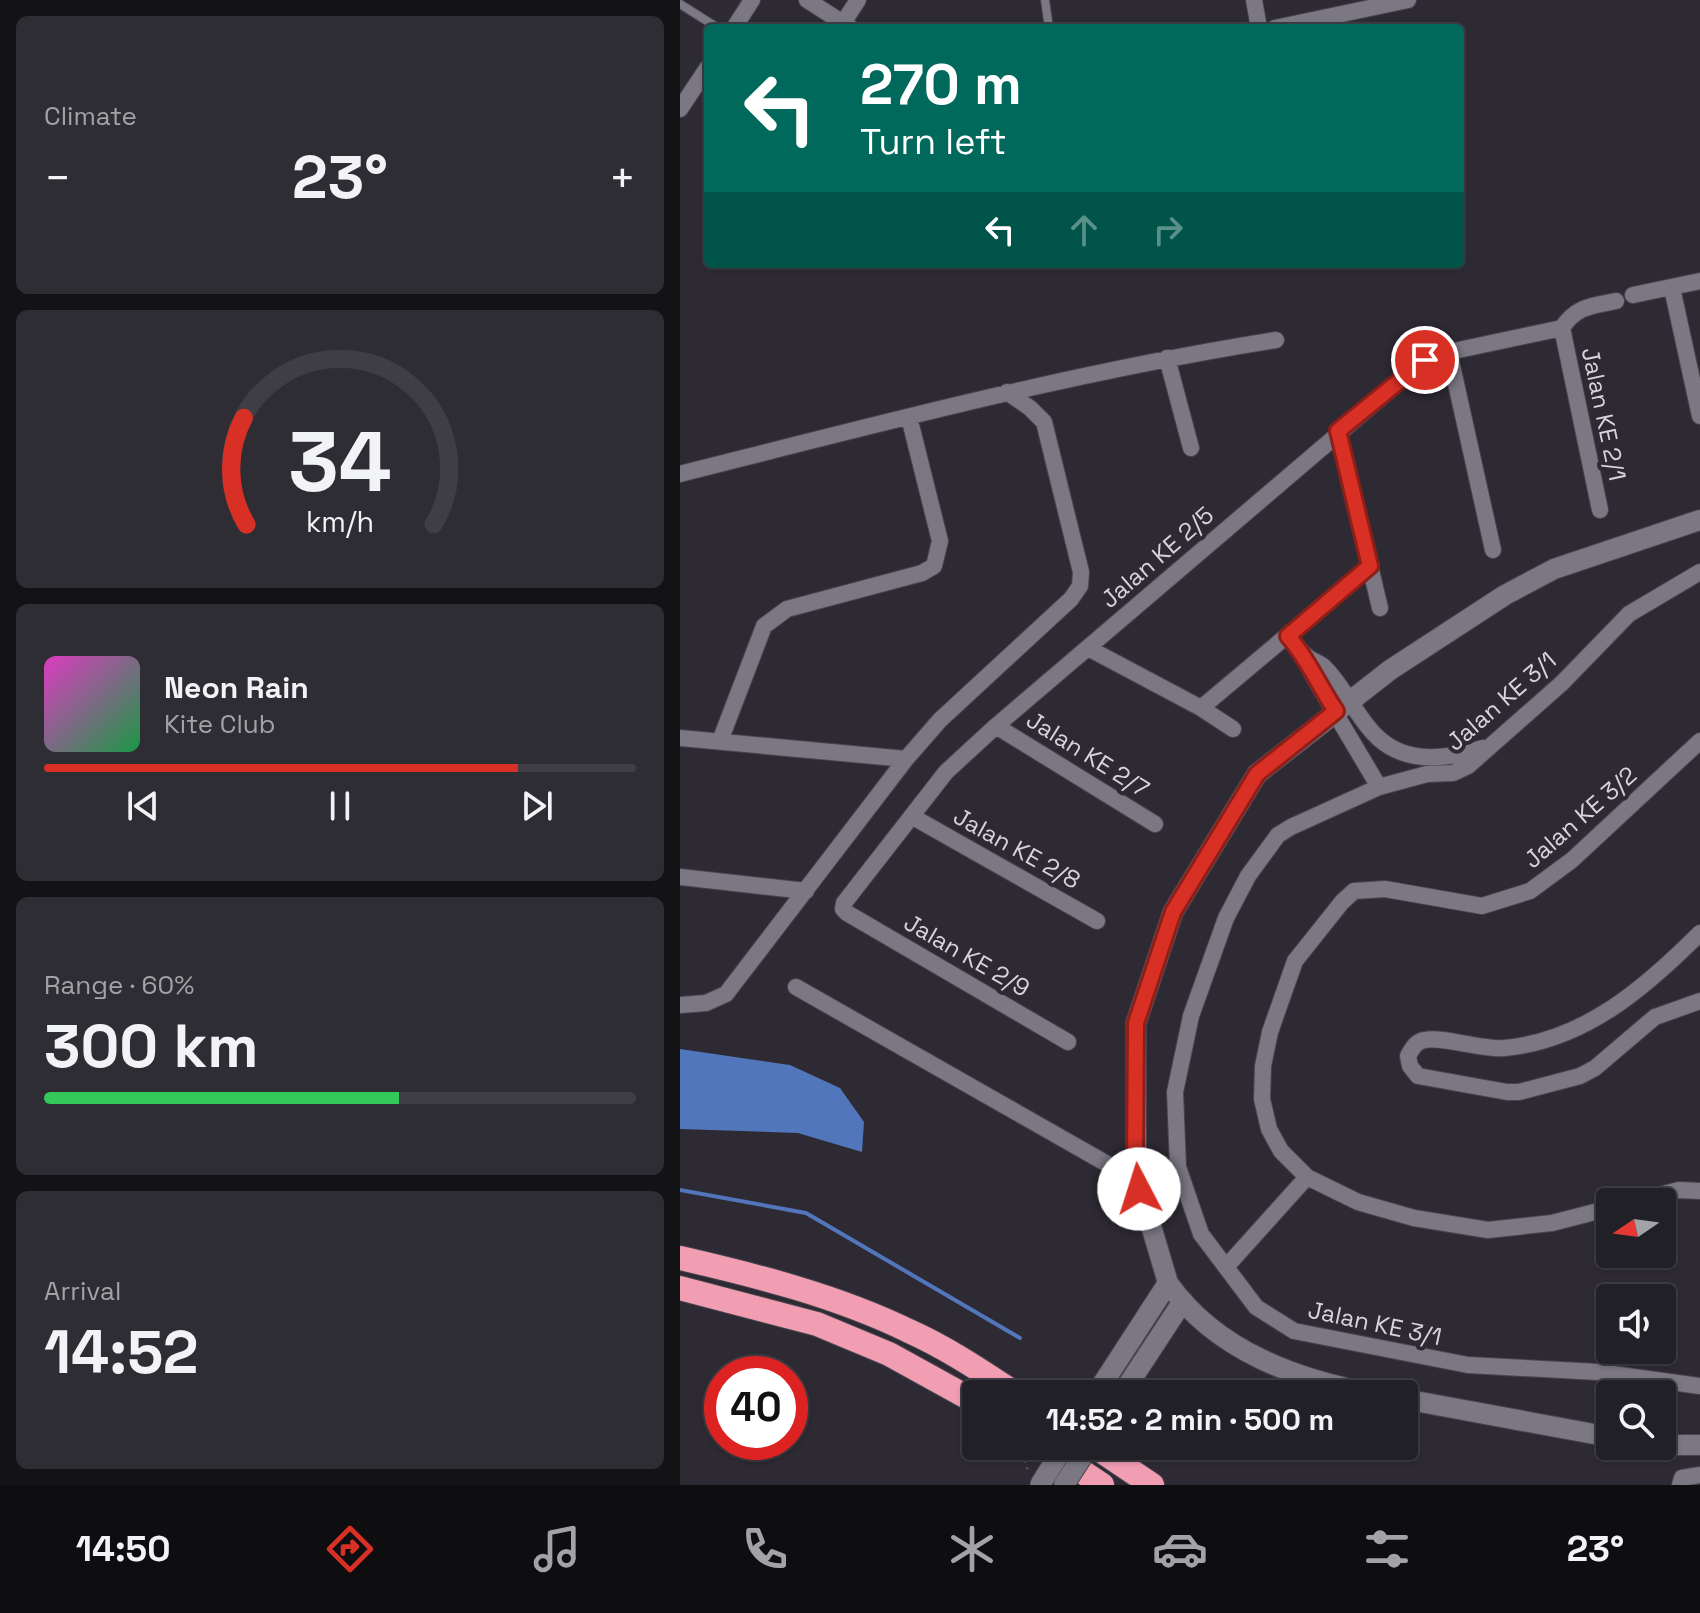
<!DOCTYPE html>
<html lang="en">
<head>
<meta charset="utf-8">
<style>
	:root { --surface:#222027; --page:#2e2d33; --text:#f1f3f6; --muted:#a2a3a7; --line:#3f3e44; --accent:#d93025 }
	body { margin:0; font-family:"Space Grotesk",sans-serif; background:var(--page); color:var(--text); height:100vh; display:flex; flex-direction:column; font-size:30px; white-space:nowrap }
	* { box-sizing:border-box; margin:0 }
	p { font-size:26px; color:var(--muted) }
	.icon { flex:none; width:44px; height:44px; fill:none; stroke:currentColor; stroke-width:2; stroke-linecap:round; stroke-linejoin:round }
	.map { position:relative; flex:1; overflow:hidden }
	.details { display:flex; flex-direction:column; gap:16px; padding:16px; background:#131215; width:680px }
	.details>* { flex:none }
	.guide { position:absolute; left:24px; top:24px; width:760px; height:244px; border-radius:8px; box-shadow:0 2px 6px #0004,0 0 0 2px var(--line); background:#00695c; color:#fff; overflow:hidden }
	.needle { width:52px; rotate:257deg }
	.tools { position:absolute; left:916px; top:1188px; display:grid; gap:16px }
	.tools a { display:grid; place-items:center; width:80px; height:80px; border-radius:8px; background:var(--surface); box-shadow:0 2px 6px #0004,0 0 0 2px var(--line); font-size:40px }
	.speed { position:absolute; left:24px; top:1356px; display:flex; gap:16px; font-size:40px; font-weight:700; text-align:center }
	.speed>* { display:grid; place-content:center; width:104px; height:104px; border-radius:50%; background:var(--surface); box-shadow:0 2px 6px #0004,0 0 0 2px var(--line); line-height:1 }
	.speed .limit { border:12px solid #d22; background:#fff; color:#111 }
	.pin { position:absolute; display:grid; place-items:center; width:68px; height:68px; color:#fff; margin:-34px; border:4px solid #fff; border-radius:50%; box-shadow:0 2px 8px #0007 }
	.me { position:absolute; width:88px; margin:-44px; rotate:355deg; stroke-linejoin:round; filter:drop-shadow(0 0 6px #0008) }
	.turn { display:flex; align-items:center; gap:28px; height:168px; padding:0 24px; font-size:36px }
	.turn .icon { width:104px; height:104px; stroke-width:2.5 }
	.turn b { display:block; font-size:56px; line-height:68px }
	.lanes { display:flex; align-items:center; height:76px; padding:0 24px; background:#0003; justify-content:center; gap:40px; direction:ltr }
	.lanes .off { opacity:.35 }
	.big { font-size:60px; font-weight:700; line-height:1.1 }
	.details .widget { flex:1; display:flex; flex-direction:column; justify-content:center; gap:12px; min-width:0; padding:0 28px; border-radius:12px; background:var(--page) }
	.details .dial { align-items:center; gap:0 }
	.dial svg { height:208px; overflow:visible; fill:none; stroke:var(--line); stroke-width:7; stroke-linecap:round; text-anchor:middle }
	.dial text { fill:var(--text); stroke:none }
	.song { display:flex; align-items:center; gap:24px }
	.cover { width:96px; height:96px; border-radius:12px; background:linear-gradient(135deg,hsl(310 70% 55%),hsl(140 70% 35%)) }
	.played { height:8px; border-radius:4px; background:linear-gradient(90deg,var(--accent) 80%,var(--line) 80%) }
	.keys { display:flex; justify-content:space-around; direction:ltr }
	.heat { display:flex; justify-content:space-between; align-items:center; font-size:44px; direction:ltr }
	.charge { height:12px; border-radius:6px; background:linear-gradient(90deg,#34c759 60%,var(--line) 0) }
	.trip { position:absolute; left:282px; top:1380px; width:456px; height:80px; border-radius:8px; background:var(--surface); box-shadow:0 2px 6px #0004,0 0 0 2px var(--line); font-weight:700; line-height:80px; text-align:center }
	.menu { display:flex; height:128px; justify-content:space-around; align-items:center; background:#0e0d10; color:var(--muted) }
	.menu .icon { width:56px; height:56px }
	.menu .current { color:var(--accent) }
	.menu b { font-size:36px; color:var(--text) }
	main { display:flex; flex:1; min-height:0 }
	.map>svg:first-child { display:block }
	.water { fill:#5276bb }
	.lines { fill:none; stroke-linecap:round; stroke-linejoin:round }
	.stream { stroke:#5276bb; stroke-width:4 }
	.lane-casing { stroke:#48454e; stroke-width:10 }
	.street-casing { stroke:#48454e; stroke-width:18 }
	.secondary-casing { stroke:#48454e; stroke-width:22 }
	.highway-casing { stroke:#48454e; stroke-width:26 }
	.path { stroke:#646069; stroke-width:2; stroke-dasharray:2 6; stroke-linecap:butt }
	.lane { stroke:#7b7783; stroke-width:8 }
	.street { stroke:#7b7783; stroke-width:16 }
	.secondary { stroke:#7b7783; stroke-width:20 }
	.highway { stroke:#f19eb3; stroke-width:24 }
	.secondary-bridge-casing { stroke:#48454e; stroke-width:22; stroke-linecap:butt }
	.secondary-bridge { stroke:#7b7783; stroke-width:20 }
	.route-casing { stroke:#8d1f18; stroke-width:20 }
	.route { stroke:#d93025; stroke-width:14 }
	.labels { text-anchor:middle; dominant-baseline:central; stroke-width:8; stroke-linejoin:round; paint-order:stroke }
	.street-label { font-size:24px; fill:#d7d4db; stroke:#2e2a34 }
</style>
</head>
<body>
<main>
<section class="details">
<div class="widget"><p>Climate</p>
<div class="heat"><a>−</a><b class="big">23°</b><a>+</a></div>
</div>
<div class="widget dial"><svg viewBox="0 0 100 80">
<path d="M14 69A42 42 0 1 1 86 69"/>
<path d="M14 69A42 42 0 0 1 13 28" stroke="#d93025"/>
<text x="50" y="56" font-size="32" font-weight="700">34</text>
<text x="50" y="72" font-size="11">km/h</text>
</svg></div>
<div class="widget">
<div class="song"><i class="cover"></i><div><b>Neon Rain</b><p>Kite Club</p></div></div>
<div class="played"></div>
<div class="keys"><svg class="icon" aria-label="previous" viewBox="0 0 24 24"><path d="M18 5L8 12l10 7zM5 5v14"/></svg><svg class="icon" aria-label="pause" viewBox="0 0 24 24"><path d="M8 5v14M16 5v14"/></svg><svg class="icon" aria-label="next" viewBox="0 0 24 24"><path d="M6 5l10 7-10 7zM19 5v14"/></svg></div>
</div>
<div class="widget"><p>Range · 60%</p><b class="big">300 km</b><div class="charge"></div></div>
<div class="widget"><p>Arrival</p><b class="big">14:52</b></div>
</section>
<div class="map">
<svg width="1020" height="1485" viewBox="0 0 1020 1485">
	<rect width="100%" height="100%" fill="#2e2a34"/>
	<!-- water -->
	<path class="water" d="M 0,1049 L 110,1065 L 160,1088 L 184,1122 L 182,1152 L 118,1133 L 0,1129 Z"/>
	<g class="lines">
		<!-- stream -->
		<path class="stream" d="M 0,1190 L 126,1213 L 340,1338"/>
		<defs>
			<path id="lane" d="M 365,0 L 369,28
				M 0,4 L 38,28"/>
			<path id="street" d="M 127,0 L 171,28
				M 574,0 L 579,28
				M 163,23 L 178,0
				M 54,28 L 72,0
				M 595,28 L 728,0
				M 0,109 L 28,67
				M 992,288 L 1020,416
				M 953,295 L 1020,281
				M 882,328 L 920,510
				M 882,328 C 896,306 912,306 936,301
				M 769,352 L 813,550
				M 487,358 L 511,448
				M 658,431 L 700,608
				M 0,474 C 198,424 394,372 596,340
				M 1020,572 L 949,614 L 882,683 L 788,766 L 773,773 L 747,774 L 699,787 L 611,827 L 598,835 L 568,876 L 546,918 L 511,1016 L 495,1092 L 498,1167 L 521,1234 L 576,1307 L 614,1331 L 788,1365 L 918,1372 L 1020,1386
				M 608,636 C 614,643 621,653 629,658 C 634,662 641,663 645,668 C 662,685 673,709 689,728 C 718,765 762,761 803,748
				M 408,648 L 521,708 L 553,729
				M 626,657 L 632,674 L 699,787
				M 521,708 L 690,566
				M 316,726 L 475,824
				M 0,738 L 226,759
				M 40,741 L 84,626 L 107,609 L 242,573 L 254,566 L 260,541 L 229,417
				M 233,817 L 417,921
				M 0,877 L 126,891
				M 1020,933 C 965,988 904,1041 824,1048 C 802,1050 762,1036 745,1040 C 736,1041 732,1049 728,1056 L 730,1066 L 738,1076 L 827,1092 L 839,1092 L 900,1076 L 915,1068 L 975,1017 L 1020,1001
				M 116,987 L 436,1169 L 456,1175
				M 0,1005 L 26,1003 L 46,994 L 226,759 L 260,720 L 391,599 L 400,586 L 401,572 L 364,422 L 350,408 L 327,392
				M 388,1042 L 167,913 L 163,909 L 164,903 L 266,772 L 316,726 L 745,360 L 769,352 L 882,328
				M 953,1202 L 999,1190 L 1020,1191
				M 930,1208 L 872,1223 L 808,1230 L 734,1218 L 678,1202 L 627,1177 L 601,1151 L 589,1129 L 582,1099 L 583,1066 L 590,1032 L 615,961 L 662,902 L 674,891 L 705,889 L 802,906 L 850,891 L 892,860 L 1020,741
				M 546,1267 L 627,1177
				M 1000,1485 L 1002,1478 L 1020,1475"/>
			<path id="secondary" d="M 416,1394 L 488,1283
				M 442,1394 L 503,1301
				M 696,1394 C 617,1380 536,1351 488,1283 L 456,1175 L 456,1023 L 493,912 L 577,774 L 710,670 L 825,595 L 874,569 L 1020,520
				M 724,1399 L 930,1437
				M 982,1445 L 1020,1445"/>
			<path id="highway" d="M 0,1258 C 78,1276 157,1296 229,1331 C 267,1348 301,1371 336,1394
				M 0,1288 L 137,1324 L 209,1354 L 296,1402
				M 364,1446 L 422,1485
				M 414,1446 L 472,1485"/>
		</defs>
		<!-- lane casing -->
		<use href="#lane" class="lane-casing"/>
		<!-- street casing -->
		<use href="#street" class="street-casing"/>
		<!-- secondary casing -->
		<use href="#secondary" class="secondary-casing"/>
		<!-- highway casing -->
		<use href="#highway" class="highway-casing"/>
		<!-- path -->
		<path class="path" d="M 372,1394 L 382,1389 L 389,1394
			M 346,1453 L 344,1466 L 348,1469"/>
		<!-- lane -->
		<use href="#lane" class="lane"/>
		<!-- street -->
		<use href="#street" class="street"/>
		<!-- secondary -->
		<use href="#secondary" class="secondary"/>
		<!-- highway -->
		<use href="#highway" class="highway"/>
		<defs>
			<path id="secondary-bridge" d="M 360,1485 L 384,1446
				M 384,1485 L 409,1446"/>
		</defs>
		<!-- secondary-bridge casing -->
		<use href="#secondary-bridge" class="secondary-bridge-casing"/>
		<!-- secondary-bridge -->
		<use href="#secondary-bridge" class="secondary-bridge"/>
	</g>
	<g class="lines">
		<defs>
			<path id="route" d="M 459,1189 L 455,1166 L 456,1023 L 493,912 L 577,774 L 656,711 C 639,686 628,659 608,636 L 690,566 L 658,431 L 745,360"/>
		</defs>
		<!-- route casing -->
		<use href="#route" class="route-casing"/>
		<!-- route -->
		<use href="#route" class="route"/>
	</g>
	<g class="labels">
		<!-- street labels -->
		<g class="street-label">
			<text transform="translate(924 414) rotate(78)">Jalan KE 2/1</text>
			<text transform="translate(477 557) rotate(-41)">Jalan KE 2/5</text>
			<text transform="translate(821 701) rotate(-41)">Jalan KE 3/1</text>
			<text transform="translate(408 754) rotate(32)">Jalan KE 2/7</text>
			<text transform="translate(900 817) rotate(-41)">Jalan KE 3/2</text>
			<text transform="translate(337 848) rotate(29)">Jalan KE 2/8</text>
			<text transform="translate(287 955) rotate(30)">Jalan KE 2/9</text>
			<text transform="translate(695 1323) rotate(12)">Jalan KE 3/1</text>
		</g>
	</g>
</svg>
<div class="tools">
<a><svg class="needle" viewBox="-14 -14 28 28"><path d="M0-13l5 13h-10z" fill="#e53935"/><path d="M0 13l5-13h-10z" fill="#a2a3a7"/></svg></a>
<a><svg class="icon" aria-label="sound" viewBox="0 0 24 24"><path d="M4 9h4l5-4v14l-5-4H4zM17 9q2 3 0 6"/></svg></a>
<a><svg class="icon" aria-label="search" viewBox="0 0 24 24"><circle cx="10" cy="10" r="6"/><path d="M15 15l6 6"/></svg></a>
</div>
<div class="speed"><div class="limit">40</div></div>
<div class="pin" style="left:745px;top:360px;background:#d93025"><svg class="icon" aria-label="arrive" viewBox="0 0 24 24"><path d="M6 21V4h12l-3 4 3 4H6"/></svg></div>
<svg class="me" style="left:459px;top:1189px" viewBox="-20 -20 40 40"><circle r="19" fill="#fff"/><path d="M0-13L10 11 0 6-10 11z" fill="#d93025"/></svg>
<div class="trip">14:52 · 2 min · 500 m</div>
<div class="guide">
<div class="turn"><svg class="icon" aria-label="left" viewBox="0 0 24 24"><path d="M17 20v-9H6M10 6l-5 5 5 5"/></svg><div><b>270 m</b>Turn left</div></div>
<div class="lanes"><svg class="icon" aria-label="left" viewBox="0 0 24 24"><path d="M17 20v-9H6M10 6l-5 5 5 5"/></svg><svg class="icon off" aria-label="ahead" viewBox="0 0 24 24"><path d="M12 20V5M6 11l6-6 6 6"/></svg><svg class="icon off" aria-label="right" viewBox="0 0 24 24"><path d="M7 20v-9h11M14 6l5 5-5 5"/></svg></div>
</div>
</div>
</main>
<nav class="menu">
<b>14:50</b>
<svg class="icon current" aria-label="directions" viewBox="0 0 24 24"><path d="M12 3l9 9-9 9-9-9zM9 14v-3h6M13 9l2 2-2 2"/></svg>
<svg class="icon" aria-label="music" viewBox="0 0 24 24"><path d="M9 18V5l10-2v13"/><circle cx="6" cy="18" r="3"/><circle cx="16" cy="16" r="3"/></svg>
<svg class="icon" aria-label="phone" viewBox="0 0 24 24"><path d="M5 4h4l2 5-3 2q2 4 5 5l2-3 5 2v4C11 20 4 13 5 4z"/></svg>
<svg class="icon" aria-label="climate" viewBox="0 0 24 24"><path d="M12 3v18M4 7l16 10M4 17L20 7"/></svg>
<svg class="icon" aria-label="car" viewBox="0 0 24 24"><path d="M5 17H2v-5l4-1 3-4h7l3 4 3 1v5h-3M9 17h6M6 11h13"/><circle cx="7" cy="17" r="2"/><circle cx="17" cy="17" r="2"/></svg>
<svg class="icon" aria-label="filters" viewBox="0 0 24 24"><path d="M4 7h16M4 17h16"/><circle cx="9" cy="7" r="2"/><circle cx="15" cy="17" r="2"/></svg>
<b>23°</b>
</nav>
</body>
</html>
